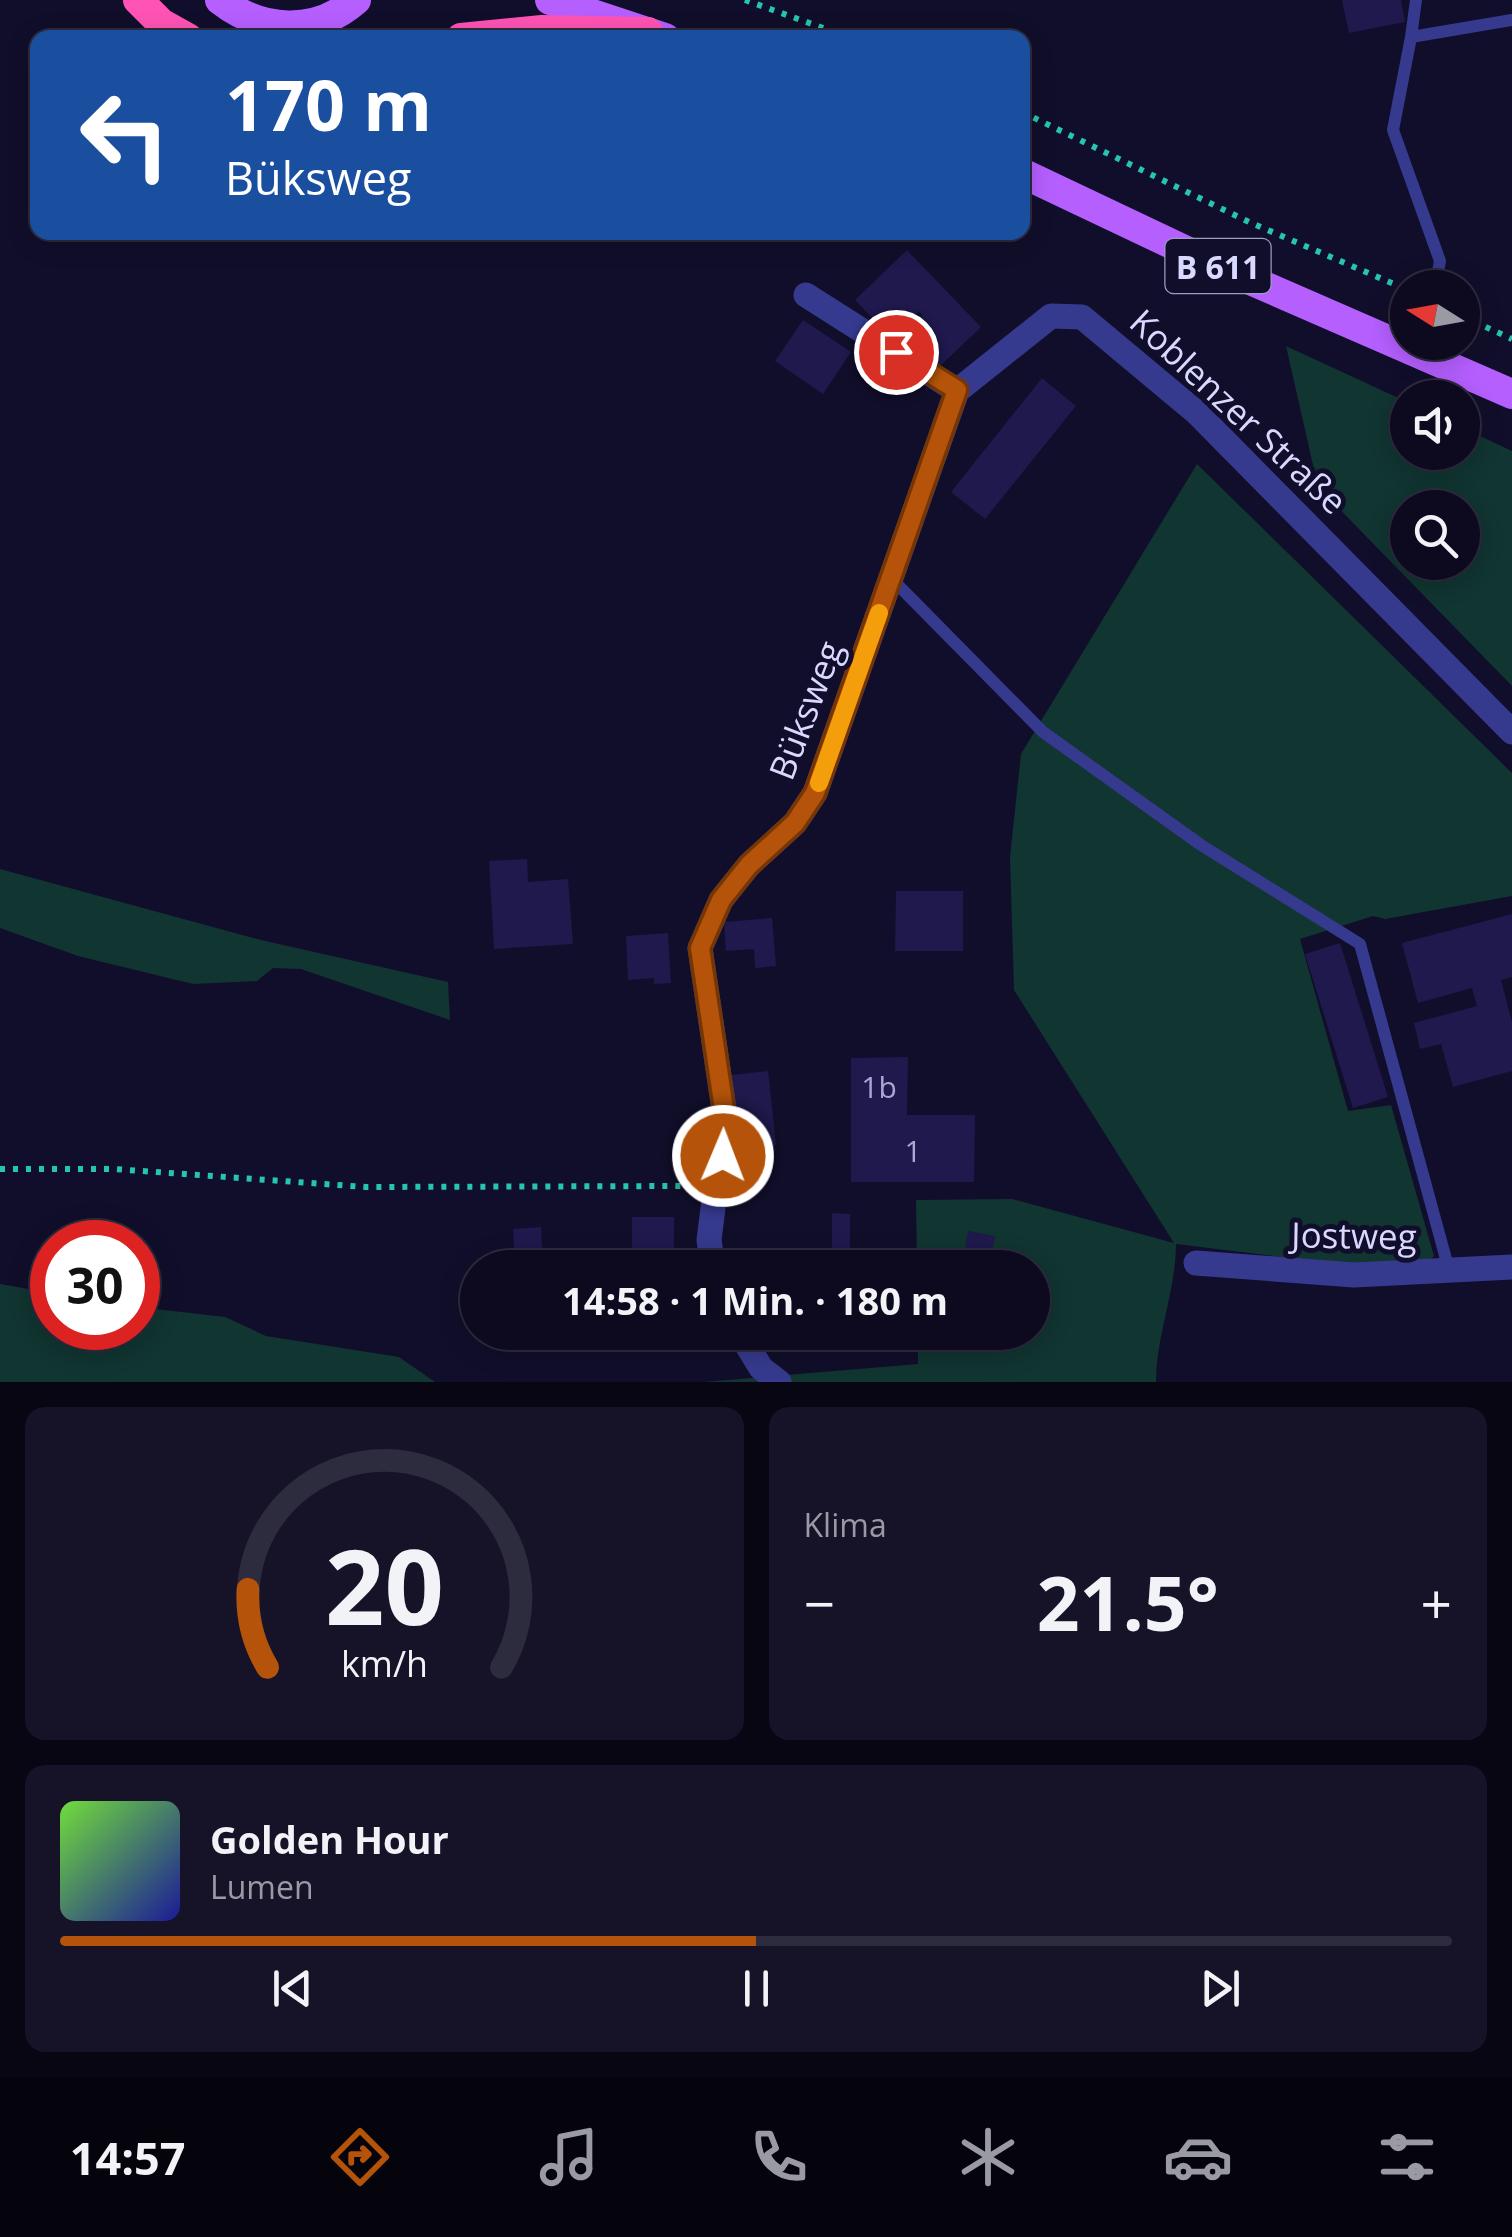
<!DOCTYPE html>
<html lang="de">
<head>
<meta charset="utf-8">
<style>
	:root { --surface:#0d0a20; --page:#161329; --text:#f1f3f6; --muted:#9a9aa5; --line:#2d2b3e; --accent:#b45309 }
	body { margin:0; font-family:"Open Sans",sans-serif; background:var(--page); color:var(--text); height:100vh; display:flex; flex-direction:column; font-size:38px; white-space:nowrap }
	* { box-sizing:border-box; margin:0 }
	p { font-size:32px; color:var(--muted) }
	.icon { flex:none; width:55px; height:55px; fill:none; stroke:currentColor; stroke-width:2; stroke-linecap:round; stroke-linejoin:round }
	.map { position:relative; height:1382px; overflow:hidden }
	.details { display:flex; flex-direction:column; gap:25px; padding:25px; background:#070612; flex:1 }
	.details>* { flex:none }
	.guide { position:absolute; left:30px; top:30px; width:1000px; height:210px; border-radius:20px; box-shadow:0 5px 25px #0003,0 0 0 2px var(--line); background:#1a4fa0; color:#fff; overflow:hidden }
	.needle { width:65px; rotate:281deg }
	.controls { position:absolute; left:1390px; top:270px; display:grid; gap:20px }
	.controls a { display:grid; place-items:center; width:90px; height:90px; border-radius:50%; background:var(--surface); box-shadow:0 5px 25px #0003,0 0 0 2px var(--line); font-size:50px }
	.speed { position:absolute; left:30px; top:1220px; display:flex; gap:20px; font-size:50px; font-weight:700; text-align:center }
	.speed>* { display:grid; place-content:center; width:130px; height:130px; border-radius:50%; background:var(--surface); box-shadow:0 5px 25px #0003,0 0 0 2px var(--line); line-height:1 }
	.speed .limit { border:15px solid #d22; background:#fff; color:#111 }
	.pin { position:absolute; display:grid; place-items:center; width:85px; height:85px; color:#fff; margin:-42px; border:5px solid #fff; border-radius:50%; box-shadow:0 2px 10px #0007 }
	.me { position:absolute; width:110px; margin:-55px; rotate:1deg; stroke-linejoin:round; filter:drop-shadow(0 0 8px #0008) }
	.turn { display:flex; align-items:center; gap:35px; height:210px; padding:0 30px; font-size:45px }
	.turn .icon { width:130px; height:130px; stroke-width:2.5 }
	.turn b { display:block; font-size:70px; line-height:85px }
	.big { font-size:75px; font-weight:700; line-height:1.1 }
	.details .tile { flex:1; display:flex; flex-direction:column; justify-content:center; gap:15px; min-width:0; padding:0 35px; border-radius:20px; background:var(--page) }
	.details .dial { align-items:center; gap:0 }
	.dial svg { height:260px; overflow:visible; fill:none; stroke:var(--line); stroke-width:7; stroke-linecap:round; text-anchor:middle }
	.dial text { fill:var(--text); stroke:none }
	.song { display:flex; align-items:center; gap:30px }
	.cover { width:120px; height:120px; border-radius:15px; background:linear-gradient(135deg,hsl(100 70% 55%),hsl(240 70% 35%)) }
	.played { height:10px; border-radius:5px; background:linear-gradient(90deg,var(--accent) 50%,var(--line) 50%) }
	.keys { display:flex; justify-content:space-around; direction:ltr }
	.heat { display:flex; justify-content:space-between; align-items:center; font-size:55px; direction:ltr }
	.details .tiles { flex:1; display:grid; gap:25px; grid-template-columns:1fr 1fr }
	.tile:last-child { grid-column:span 2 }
	.trip { position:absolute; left:460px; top:1250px; width:590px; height:100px; border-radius:50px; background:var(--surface); box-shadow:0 5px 25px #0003,0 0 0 2px var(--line); font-weight:700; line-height:100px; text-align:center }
	.dock { display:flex; height:160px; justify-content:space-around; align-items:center; background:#05040d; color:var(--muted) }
	.dock .icon { width:70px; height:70px }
	.dock .selected { color:var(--accent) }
	.dock b { font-size:45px; color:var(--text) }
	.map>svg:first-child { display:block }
	.green { fill:#113531; fill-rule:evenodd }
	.building { fill:#1f194d }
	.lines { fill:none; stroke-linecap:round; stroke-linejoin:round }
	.path { stroke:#26c5ad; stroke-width:6; stroke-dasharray:5 8; stroke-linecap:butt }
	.lane { stroke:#363a8e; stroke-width:12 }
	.street { stroke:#363a8e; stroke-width:25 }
	.primary { stroke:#b55fff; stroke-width:30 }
	.highway { stroke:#ff53b5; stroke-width:30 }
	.route-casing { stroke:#753606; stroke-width:25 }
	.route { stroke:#b45309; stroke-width:18 }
	.slow { stroke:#f59e0b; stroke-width:18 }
	.labels { text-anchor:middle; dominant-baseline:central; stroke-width:10; stroke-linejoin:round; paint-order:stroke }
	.number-label { font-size:30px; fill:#aaa8d2 }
	.shield { fill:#110e2b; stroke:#9d9bbf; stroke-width:2.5 }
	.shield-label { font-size:32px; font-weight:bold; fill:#d9d8ff }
	.street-label { font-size:35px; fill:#d9d8ff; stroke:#110e2b }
</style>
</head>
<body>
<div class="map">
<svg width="1512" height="1382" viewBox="0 0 1512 1382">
	<rect width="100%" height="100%" fill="#110e2b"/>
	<!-- green -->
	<path class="green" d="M 1286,346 L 1407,402 L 1408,452 L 1462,452 L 1463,428 L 1512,451 L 1512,686 L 1318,487 ZM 1408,508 L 1462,508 L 1462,562 L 1408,562 Z
		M 1197,464 L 1512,773 L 1512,896 L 1385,919 L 1373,916 L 1300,939 L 1348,1111 L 1391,1105 L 1434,1256 L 1426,1265 L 1356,1266 L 1176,1244 C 1176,1291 1156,1335 1156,1382 L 704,1382 L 918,1364 L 918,1333 L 1032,1332 L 1032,1268 L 917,1267 L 916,1200 L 1012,1199 L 1174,1243 L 1014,990 L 1010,857 L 1021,754 Z
		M 0,869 L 261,940 L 448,982 L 450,1020 L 301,969 L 273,968 L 257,981 L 193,984 L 78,956 L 0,928 Z
		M 0,1284 L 52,1293 L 52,1328 L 138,1328 L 138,1307 L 225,1317 L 266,1336 L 399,1357 L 435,1382 L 0,1382 Z"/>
	<!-- building -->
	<path class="building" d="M 1342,0 L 1401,0 L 1405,22 L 1349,33 Z
		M 907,250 L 981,327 L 939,367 L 905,332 L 922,315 L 919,311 L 891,338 L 855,300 Z
		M 803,320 L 851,352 L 823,394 L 775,361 Z
		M 1042,378 L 1076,406 L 985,519 L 951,492 Z
		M 527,859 L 528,882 L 568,879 L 573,944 L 494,949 L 489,861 Z
		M 896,891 L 963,891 L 963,951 L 895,951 Z
		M 1512,914 L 1512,977 L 1501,980 L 1512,1022 L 1512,1071 L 1453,1087 L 1441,1044 L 1420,1049 L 1414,1023 L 1477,1006 L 1472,988 L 1418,1003 L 1402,943 Z
		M 772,918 L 776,966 L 755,968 L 754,949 L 726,951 L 724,922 Z
		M 668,933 L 671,983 L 654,984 L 654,978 L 628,980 L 626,936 Z
		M 1340,943 L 1388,1097 L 1353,1108 L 1305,954 Z
		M 908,1057 L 907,1115 L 975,1115 L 974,1182 L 851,1182 L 851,1058 Z
		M 768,1071 L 776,1145 L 739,1149 L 731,1075 Z
		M 832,1213 L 850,1214 L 850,1248 L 832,1248 Z
		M 632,1217 L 674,1217 L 674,1268 L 632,1268 Z
		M 541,1227 L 543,1262 L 515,1264 L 513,1229 Z
		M 968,1231 L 995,1236 L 992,1253 L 965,1247 Z"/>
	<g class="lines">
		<!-- path -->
		<path class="path" d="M 745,0 L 851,38
			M 1022,112 L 1249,222 L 1408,290
			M 1462,316 L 1512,339
			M 0,1169 L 114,1169 L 366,1187 L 688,1186"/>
		<!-- lane -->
		<path class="lane" d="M 1411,37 L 1416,0
			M 1435,288 L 1440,261 L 1393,130 L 1411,37 L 1512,20
			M 891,578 L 1043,732 L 1201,845 L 1360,944 L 1449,1270"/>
		<!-- street -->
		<path class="street" d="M 806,295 L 957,391
			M 1196,1263 L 1354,1275 L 1512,1267
			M 713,1268 L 709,1240 L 717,1176 L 728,1136 L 700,948 L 721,900 L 749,865 L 795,823 L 815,793 L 957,391 L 1051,316 L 1082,317 L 1197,413 L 1512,732
			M 739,1332 L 761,1368 L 779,1382"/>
		<!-- primary -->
		<path class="primary" d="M 220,0 C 261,32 315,36 356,0
			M 550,0 L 665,38
			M 1022,173 L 1218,266 L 1512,394"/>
		<!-- highway -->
		<path class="highway" d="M 138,0 L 161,23 L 188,38
			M 461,38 L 542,30 L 648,32"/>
	</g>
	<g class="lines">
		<defs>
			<path id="route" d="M 723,1156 L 728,1136 L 700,948 L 721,900 L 749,865 L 795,823 L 815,793 L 957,390 L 896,352"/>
		</defs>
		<!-- route casing -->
		<use href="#route" class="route-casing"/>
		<!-- route -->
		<use href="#route" class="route"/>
		<!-- slow -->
		<path class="slow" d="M 819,783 L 879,613"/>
	</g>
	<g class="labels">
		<!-- number labels -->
		<g class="number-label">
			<text x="879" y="1086">1b</text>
			<text x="913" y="1150">1</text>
		</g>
		<!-- shield labels -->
		<rect class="shield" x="1165.5" y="239" width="105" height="54" rx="8"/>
		<g class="shield-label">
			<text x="1218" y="266">B 611</text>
		</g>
		<!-- street labels -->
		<g class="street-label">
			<text transform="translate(1239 411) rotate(43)">Koblenzer Straße</text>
			<text transform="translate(805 710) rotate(-69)">Büksweg</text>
			<text transform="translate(1354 1235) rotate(1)">Jostweg</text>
		</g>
	</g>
</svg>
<div class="controls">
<a><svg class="needle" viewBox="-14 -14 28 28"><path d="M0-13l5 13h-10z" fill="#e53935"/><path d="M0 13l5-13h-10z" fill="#9a9aa5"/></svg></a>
<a><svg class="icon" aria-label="sound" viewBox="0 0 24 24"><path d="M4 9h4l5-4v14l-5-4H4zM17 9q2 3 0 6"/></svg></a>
<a><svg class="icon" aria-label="search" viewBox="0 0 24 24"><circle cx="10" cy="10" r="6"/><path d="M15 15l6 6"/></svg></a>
</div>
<div class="speed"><div class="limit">30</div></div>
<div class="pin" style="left:896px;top:352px;background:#d93025"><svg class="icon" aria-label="arrive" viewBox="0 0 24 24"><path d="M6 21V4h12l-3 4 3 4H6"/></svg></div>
<svg class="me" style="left:723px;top:1156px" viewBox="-20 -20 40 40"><circle r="17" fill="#b45309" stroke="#fff" stroke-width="3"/><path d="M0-11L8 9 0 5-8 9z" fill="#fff"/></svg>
<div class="trip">14:58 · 1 Min. · 180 m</div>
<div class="guide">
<div class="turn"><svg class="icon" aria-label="left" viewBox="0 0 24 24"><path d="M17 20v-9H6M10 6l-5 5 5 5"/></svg><div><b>170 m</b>Büksweg</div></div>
</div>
</div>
<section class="details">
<div class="tiles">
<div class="tile dial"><svg viewBox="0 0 100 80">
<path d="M14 69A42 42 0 1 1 86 69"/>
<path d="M14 69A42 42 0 0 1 8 45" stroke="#b45309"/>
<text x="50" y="56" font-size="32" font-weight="700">20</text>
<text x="50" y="72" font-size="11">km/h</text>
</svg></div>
<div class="tile"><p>Klima</p>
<div class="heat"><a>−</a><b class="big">21.5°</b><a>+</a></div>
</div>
<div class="tile">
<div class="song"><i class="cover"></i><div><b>Golden Hour</b><p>Lumen</p></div></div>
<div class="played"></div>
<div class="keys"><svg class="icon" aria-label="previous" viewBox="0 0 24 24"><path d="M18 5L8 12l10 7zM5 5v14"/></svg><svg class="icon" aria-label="pause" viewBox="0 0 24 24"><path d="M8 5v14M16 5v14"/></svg><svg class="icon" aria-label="next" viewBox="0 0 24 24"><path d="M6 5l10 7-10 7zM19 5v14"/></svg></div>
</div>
</div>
</section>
<nav class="dock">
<b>14:57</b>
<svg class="icon selected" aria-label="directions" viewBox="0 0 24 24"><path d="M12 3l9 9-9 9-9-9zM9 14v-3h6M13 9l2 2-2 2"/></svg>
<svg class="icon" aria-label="music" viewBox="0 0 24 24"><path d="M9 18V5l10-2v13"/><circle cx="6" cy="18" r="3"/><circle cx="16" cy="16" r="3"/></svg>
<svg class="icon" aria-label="phone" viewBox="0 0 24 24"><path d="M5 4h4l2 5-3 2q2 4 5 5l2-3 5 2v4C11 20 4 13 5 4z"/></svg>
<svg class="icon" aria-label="climate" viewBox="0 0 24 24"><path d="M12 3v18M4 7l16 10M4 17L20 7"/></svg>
<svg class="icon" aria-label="car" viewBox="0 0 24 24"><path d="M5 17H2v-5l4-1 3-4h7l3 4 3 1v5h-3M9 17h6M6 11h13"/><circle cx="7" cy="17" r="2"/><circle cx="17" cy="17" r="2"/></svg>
<svg class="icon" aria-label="filters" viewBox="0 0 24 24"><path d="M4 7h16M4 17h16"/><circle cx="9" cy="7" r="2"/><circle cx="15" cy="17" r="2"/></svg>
</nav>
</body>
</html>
